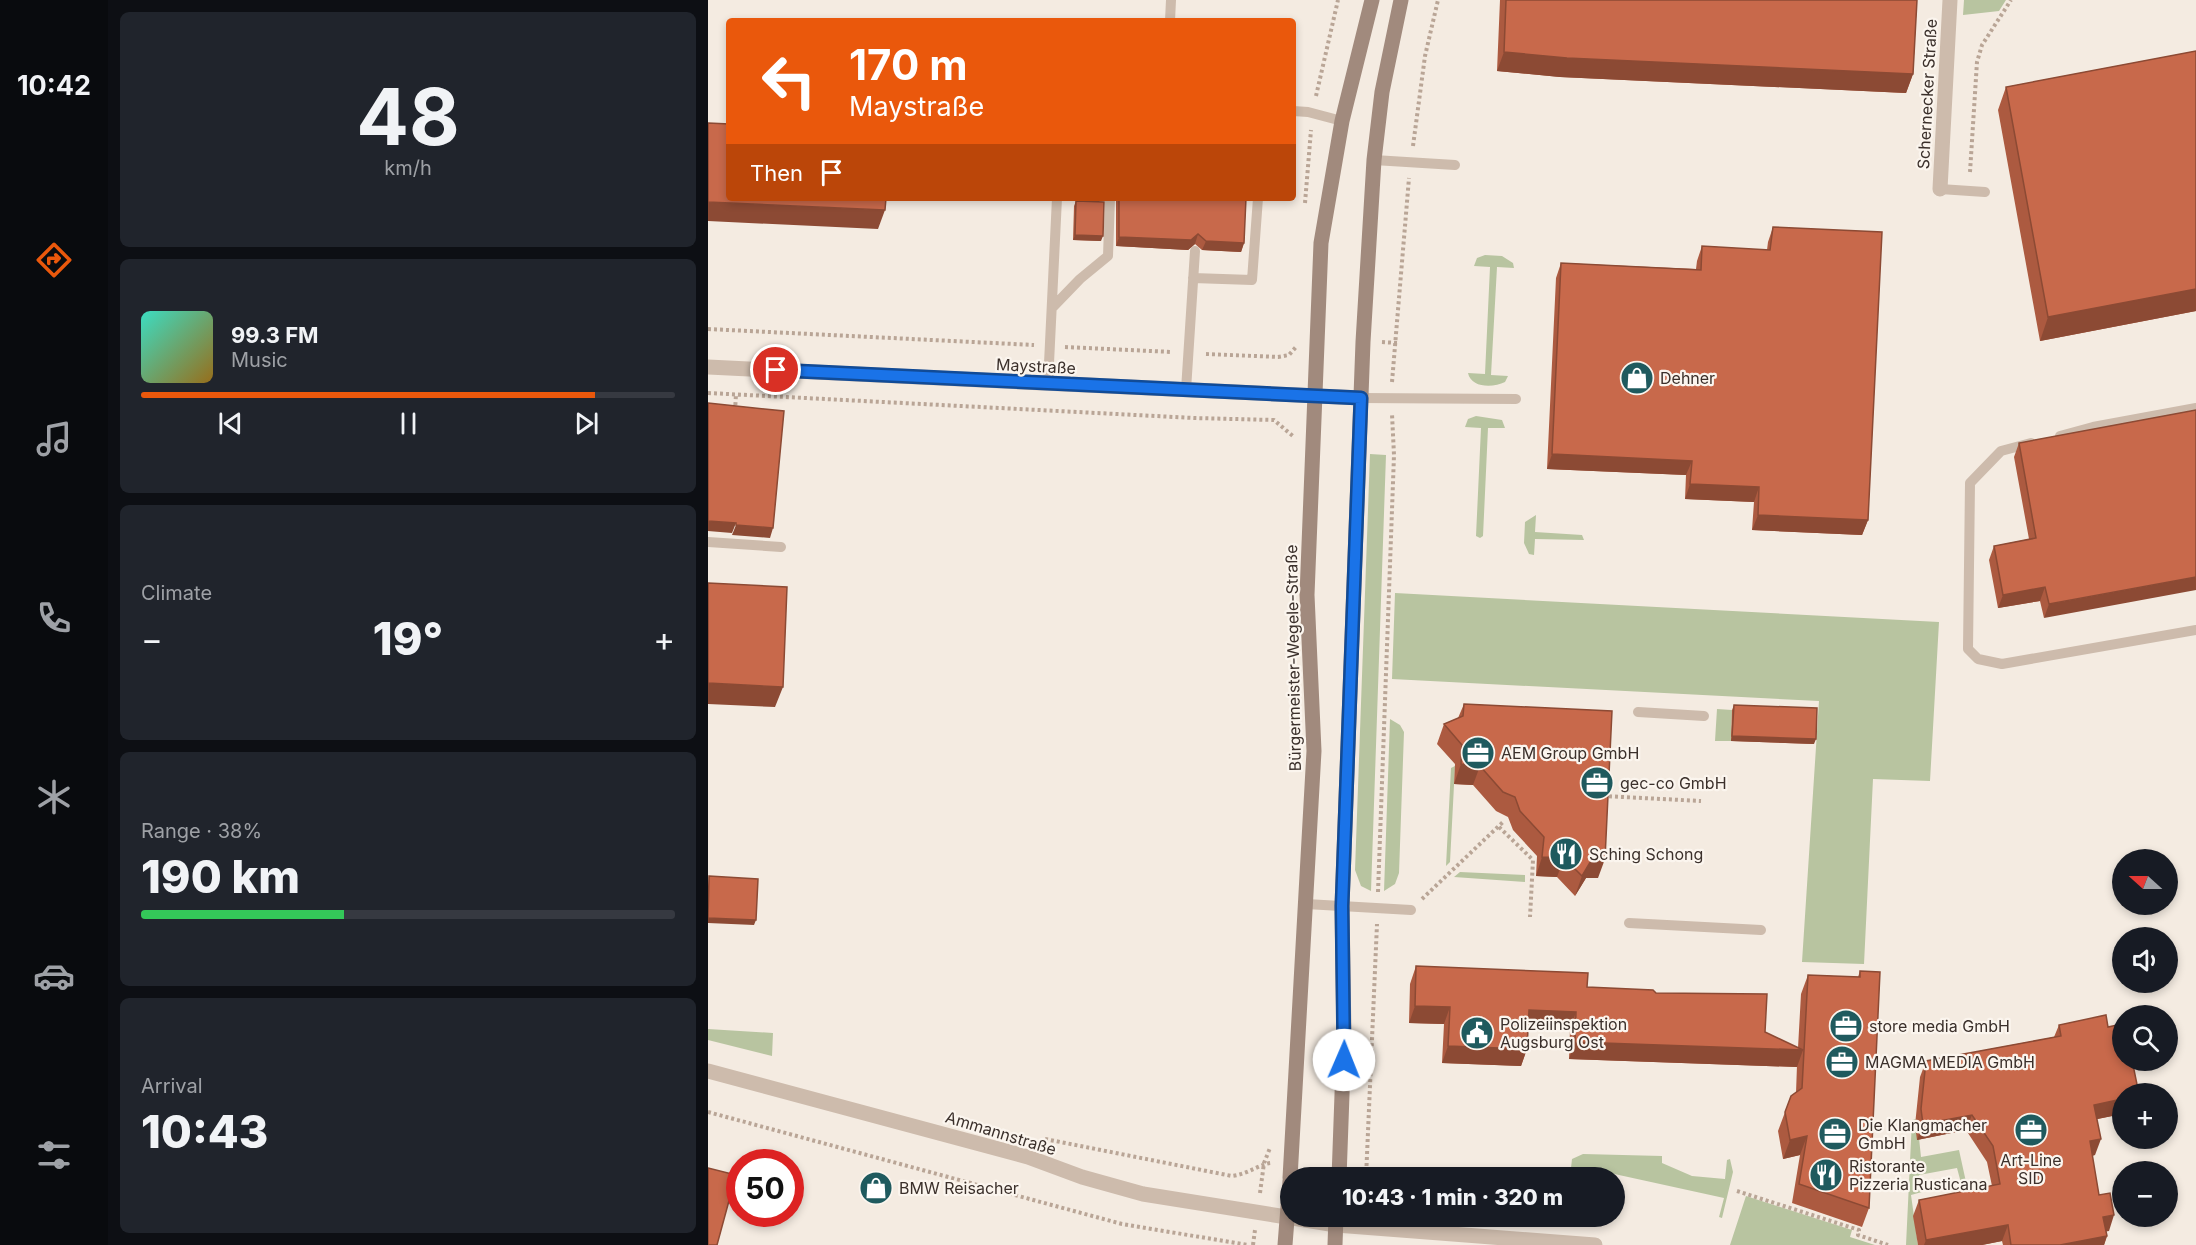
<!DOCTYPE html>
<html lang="en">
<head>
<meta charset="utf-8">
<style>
	:root { --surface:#171b24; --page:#20242c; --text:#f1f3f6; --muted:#9ea1a6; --line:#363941; --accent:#ea580c }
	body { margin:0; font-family:Inter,sans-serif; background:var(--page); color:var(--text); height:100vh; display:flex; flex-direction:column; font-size:22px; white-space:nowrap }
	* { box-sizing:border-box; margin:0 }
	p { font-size:20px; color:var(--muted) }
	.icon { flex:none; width:33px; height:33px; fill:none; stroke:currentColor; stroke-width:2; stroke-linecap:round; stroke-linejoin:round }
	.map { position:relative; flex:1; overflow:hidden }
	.details { display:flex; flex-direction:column; gap:12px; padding:12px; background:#0d0f14; width:600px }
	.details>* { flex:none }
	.hud { position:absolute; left:18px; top:18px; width:570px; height:183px; border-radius:6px; box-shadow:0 3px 9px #0003; background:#ea580c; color:#fff; overflow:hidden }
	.needle { width:39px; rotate:291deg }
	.tools { position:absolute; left:1404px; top:849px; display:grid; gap:12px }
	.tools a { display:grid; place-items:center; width:66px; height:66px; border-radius:50%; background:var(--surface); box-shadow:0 3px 9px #0003; font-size:30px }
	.speed { position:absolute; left:18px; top:1149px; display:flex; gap:12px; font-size:30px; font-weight:700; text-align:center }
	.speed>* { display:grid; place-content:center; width:78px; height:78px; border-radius:50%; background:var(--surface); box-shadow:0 3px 9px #0003; line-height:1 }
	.speed .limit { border:9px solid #d22; background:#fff; color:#111 }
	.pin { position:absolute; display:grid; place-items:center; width:51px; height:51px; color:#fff; margin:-26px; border:3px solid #fff; border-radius:50%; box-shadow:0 2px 6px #0007 }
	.me { position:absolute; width:66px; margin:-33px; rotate:1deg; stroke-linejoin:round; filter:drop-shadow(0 0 4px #0008) }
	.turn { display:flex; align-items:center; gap:21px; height:126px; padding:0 24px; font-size:27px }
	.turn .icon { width:78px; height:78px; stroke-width:2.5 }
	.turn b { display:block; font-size:42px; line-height:51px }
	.then { display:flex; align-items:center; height:57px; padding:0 24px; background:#0003; gap:12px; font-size:22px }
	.big { font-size:45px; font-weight:800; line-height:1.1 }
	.details .widget { flex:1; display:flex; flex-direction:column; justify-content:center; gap:9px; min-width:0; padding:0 21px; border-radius:9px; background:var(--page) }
	.details .dial { align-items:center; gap:0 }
	.dial b { font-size:78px; line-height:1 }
	.song { display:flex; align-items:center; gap:18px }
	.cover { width:72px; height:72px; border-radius:9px; background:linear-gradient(135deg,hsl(170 70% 55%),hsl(40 70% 35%)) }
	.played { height:6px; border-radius:3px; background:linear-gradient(90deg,var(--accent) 85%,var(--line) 85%) }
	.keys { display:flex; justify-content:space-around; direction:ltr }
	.heat { display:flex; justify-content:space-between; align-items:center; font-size:33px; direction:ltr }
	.charge { height:9px; border-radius:4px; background:linear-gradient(90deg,#34c759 38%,var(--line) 0) }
	.trip { position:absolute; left:572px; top:1167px; width:345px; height:60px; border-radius:30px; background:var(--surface); box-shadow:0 3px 9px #0003; font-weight:800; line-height:60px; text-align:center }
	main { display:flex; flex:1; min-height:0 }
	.tab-bar { display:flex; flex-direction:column; width:108px; justify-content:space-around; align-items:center; background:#090b0e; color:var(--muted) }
	.tab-bar .icon { width:42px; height:42px }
	.tab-bar .active { color:var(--accent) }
	.tab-bar b { font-size:27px; color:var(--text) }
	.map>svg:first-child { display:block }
	.green { fill:#b8c4a0 }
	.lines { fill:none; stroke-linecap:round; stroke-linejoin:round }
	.path { stroke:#b9a596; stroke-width:4; stroke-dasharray:3 3; stroke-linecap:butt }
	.lane { stroke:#cdbbac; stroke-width:10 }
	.street { stroke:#cdbbac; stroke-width:15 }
	.secondary { stroke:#a18a7d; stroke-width:15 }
	.wall { fill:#ac5a40 }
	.shaded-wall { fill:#8c4a34 }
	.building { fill:#c8694b; stroke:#8c4a34; stroke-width:1.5 }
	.route-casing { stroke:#114b97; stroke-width:15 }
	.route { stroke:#1a73e8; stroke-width:10 }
	.labels { text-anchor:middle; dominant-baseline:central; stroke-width:4.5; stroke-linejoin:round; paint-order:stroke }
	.street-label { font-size:16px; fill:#3b302b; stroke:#fbf5ee }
	.poi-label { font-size:16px; fill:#3b302b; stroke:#fbf5ee; text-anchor:start }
</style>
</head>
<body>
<main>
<nav class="tab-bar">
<b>10:42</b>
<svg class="icon active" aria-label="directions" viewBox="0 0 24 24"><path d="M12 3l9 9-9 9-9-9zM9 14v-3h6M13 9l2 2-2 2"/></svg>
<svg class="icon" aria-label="music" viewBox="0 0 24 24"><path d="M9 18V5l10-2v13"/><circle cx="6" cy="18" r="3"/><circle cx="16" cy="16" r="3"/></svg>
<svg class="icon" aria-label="phone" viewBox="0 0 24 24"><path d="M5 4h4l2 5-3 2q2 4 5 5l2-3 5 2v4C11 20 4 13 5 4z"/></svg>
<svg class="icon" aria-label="climate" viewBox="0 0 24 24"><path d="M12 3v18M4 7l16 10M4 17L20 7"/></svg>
<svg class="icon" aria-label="car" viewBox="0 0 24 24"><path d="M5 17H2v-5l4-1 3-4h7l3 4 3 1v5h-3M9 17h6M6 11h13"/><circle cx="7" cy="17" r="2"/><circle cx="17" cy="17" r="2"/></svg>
<svg class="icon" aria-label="filters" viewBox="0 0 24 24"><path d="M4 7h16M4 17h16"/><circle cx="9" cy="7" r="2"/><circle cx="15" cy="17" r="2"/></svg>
</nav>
<section class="details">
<div class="widget dial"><b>48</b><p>km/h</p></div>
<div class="widget">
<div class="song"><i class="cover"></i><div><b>99.3 FM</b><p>Music</p></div></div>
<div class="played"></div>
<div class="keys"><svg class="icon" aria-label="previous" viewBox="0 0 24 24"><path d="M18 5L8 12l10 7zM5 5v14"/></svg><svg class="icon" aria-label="pause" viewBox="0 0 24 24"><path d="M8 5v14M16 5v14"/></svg><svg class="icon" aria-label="next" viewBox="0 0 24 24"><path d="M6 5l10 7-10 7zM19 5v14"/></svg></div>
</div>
<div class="widget"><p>Climate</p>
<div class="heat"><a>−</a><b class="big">19°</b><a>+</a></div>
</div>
<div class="widget"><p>Range · 38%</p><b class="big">190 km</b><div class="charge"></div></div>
<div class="widget"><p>Arrival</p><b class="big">10:43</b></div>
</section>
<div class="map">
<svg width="1488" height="1245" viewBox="0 0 1488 1245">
	<rect width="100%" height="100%" fill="#f4ebe1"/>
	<!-- green -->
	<path class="green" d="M 1256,0 L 1298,0 L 1291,11 L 1255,15 Z
		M 777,255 L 794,256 L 805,263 L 806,268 L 789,267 L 783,375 L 800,376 L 797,382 C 785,388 763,388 760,373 L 777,374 L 782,267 L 766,266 L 769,258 Z
		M 768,416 L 794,420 L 797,428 L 780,428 L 775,536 L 772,538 L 768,536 L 773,428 L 757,427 L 760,419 Z
		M 662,454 L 678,455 L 663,891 L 653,886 L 647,870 Z
		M 828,515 L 827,532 L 874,535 L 876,540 L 827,539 L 826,555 L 821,554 L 816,543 L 817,522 Z
		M 687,593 L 1231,622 L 1222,781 L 1165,779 L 1156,964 L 1094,962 L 1111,701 L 684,679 Z
		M 1009,709 L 1024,710 L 1023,741 L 1007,741 Z
		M 682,719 L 692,725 L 696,732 L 691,873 L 687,884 L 676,891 Z
		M 747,766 L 742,862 L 738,866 L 743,768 Z
		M 752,872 L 817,875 L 817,882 L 746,877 Z
		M 0,1029 L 65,1033 L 64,1056 L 0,1040 Z
		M 1209,1119 L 1213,1157 L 1251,1150 L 1258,1182 L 1253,1183 L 1249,1168 L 1211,1175 L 1214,1192 L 1203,1195 L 1210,1245 L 1198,1245 L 1204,1120 Z
		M 875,1154 L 954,1156 L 954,1163 L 984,1176 L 1017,1179 L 1019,1160 L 1022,1159 L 1025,1172 L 1014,1218 L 1011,1217 L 1016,1198 L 879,1168 L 877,1177 L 862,1177 L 864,1159 Z
		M 1038,1196 L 1144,1230 L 1142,1237 L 1167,1245 L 1022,1245 Z"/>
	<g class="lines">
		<!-- path -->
		<path class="path" d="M 608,96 L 630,0
			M 705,146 L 717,56 L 730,0
			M 1262,172 L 1269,62 L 1274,45 L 1303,0
			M 597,203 L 603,130
			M 0,329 L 326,345
			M 674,342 L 689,343
			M 357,347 L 464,352
			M 498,354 L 570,357 L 581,355 L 588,347
			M 684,382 L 701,178
			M 0,393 L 486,418 L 566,420 L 586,437
			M 27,411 L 28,394
			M 895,796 L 993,801
			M 791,827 L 825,860 L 822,917
			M 670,892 L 686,455 L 684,414
			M 714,899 L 795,822
			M 0,1112 L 414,1224 L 540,1245
			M 337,1139 L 524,1176 C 541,1174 553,1163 564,1163
			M 658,1178 L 669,924
			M 1029,1191 L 1151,1230 L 1150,1235 L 1180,1245
			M 552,1193 L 556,1163 L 562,1148
			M 545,1245 L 547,1230"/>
		<!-- lane -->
		<path class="lane" d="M 462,21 L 463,0
			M 585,111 L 600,112 L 634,121
			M 666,160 L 747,165
			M 1232,189 L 1277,192
			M 485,278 L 544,280 L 550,198
			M 344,308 L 372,279 L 400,256 L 402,198
			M 340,384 L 349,198
			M 478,390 L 487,251
			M 653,398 L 808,399
			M 1352,436 L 1385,427 L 1488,408
			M 1323,443 L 1293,451 L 1262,483 L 1260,649 L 1270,659 L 1294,664 L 1488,630
			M 0,542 L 73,547
			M 930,712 L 996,716
			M 598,904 L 703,910
			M 921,923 L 1053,930"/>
		<!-- street -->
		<path class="street" d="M 1232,189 L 1242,0
			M 0,367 L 653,398
			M 0,1071 L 320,1157 L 374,1177 L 435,1194 L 628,1225 L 887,1245"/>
		<!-- secondary -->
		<path class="secondary" d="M 582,1178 L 606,751 L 599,595 L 613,243 L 634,121 L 664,0
			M 631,1178 L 636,1039 L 634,906 L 655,342 L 666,160 L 674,92 L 693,0
			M 577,1245 L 582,1181
			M 627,1245 L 628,1216"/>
	</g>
	<!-- wall -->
	<path class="wall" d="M 792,0 L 1209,0 L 1205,74 L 1198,93 L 852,77 L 789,71 Z
		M 1488,51 L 1488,311 L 1332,341 L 1290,110 L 1298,87 Z
		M 408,198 L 538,198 L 536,243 L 533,252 L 494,250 L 487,244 L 480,250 L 408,246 Z
		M 368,201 L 393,241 L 365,240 L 366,206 Z
		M 1065,227 L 1160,520 L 1154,535 L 1044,530 L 1046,502 L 977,499 L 978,475 L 839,469 L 848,278 L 853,263 L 988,269 L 989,261 L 994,246 L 1059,250 L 1060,242 Z
		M 1488,410 L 1336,618 L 1332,601 L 1290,608 L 1281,560 L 1286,546 L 1321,539 L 1306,457 L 1311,443 Z
		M 756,704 L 890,878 L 878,878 L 867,896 L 849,877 L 828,876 L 829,856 L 805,830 L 800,817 L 788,811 L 765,785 L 746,784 L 747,764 L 729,744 L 736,724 L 750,718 Z
		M 1026,705 L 1106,744 L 1023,741 L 1024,710 Z
		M 708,966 L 879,987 L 948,993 L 1057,1032 L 1090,1048 L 1093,994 L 1100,975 L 1150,977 L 1152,971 L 1161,1208 L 1154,1227 L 1084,1203 L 1092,1155 L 1075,1159 L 1070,1131 L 1083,1096 L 1088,1093 L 1089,1065 L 1089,1067 L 861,1059 L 862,1029 L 820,1028 L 819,1049 L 813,1066 L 734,1063 L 736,1024 L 701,1023 L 702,984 Z
		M 1351,1025 L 1414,1094 L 1414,1114 L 1389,1119 L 1387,1155 L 1384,1156 L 1391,1195 L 1401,1231 L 1398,1231 L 1399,1236 L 1396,1245 L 1295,1245 L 1294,1241 L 1274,1245 L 1210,1245 L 1205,1216 L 1211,1200 L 1284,1186 L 1279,1162 L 1258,1130 L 1209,1140 L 1207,1125 L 1212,1077 L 1218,1061 L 1346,1037 Z"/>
	<!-- shaded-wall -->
	<path class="shaded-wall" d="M 796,52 L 1205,74 L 1198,93 L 852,77 L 789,71 Z
		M 0,202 L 177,210 L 170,229 L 0,221 Z
		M 490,234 L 487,244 L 480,250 L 408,246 L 411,237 Z
		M 367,235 L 395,236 L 393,241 L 365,240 Z
		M 498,241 L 536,243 L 533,252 L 494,250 Z
		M 1488,289 L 1488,311 L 1332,341 L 1340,317 Z
		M 844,454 L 984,461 L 978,475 L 839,469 Z
		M 982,484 L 1051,487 L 1046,502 L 977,499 Z
		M 1050,515 L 1160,520 L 1154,535 L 1044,530 Z
		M 0,521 L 28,523 L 24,533 L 0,531 Z
		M 28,525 L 65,528 L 62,538 L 24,535 Z
		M 1488,577 L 1488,590 L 1336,618 L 1341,604 Z
		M 1337,587 L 1332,601 L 1290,608 L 1295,595 Z
		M 0,683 L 75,687 L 67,707 L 0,704 Z
		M 1024,736 L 1108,739 L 1106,744 L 1023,741 Z
		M 753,764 L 772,766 L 765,785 L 746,784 Z
		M 834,857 L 856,858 L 849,877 L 828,876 Z
		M 884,859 L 897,859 L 890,878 L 878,878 L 867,896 L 874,876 Z
		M 0,918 L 48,920 L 46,925 L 0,923 Z
		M 707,1006 L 742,1007 L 736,1024 L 701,1023 Z
		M 821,1010 L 868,1012 L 862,1029 L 815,1027 Z
		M 867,1042 L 1095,1050 L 1089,1067 L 861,1059 Z
		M 740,1046 L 819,1049 L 813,1066 L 734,1063 Z
		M 1414,1099 L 1414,1114 L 1380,1121 L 1386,1105 Z
		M 1264,1115 L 1258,1130 L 1209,1140 L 1215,1124 Z
		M 1099,1136 L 1092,1155 L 1075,1159 L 1082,1140 Z
		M 1393,1139 L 1387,1155 L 1376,1157 L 1382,1141 Z
		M 1406,1215 L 1401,1231 L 1389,1233 L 1395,1217 Z
		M 1300,1225 L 1294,1241 L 1274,1245 L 1216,1245 L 1218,1240 Z
		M 1399,1236 L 1396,1245 L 1352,1245 Z"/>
	<!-- building -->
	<path class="building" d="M 798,0 L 1209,0 L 1205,74 L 859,58 L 796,52 Z
		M 1488,51 L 1488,289 L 1340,317 L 1298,87 Z
		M 0,123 L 21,124 L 21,198 L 178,198 L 177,210 L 0,202 Z
		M 411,198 L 538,198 L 536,243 L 498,241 L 490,234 L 483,240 L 411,237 Z
		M 368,201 L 396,202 L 395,236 L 367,235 Z
		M 1065,227 L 1174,232 L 1160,520 L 1050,515 L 1051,487 L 982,484 L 984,461 L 844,454 L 853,263 L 993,270 L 994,246 L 1062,250 Z
		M 0,403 L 76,411 L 65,528 L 28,525 L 28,523 L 0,521 Z
		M 1488,410 L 1488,577 L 1341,604 L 1337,587 L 1295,595 L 1286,546 L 1328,538 L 1311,443 Z
		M 0,583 L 79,587 L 75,687 L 0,683 Z
		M 756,704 L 904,711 L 897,859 L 884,859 L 874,876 L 856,858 L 834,857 L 836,837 L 812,811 L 807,797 L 795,792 L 772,766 L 753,764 L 754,745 L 736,724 L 755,716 Z
		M 1026,705 L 1109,708 L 1108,739 L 1024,736 Z
		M 1,876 L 50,879 L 48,920 L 0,918 Z
		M 708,966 L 880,973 L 879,987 L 945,990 L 948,993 L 1059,994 L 1057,1032 L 1095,1050 L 867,1042 L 868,1012 L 821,1010 L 819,1049 L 740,1046 L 742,1007 L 707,1006 Z
		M 1152,971 L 1172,972 L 1161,1208 L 1091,1184 L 1099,1136 L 1082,1140 L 1077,1112 L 1083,1096 L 1094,1088 L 1100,975 L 1152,977 Z
		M 1398,1015 L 1400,1027 L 1414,1024 L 1414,1060 L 1424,1060 L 1431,1094 L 1414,1094 L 1414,1099 L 1386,1105 L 1393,1139 L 1382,1141 L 1391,1195 L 1402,1193 L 1406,1215 L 1395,1217 L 1399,1236 L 1352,1245 L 1303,1245 L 1300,1225 L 1218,1240 L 1211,1200 L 1292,1184 L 1285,1146 L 1264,1115 L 1215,1124 L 1213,1109 L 1218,1061 L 1353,1036 L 1351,1025 Z
		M 0,1168 L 28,1175 L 9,1245 L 0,1245 Z"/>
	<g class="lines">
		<defs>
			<path id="route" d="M 68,370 L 653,398 L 634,906 L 636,1060"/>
		</defs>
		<!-- route casing -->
		<use href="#route" class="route-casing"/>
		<!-- route -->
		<use href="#route" class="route"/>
	</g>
	<!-- icons -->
	<defs>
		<symbol id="shop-disc" viewBox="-11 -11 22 22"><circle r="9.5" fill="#1f5a5e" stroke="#fbf5ee"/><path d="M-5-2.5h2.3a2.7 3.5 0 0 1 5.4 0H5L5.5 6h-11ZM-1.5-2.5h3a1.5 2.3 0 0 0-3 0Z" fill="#fff"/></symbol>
		<symbol id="office-disc" viewBox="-11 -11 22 22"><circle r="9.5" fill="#1f5a5e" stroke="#fbf5ee"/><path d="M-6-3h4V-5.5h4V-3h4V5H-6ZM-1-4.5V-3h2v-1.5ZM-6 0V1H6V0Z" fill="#fff"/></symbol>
		<symbol id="restaurant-disc" viewBox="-11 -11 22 22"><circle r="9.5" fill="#1f5a5e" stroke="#fbf5ee"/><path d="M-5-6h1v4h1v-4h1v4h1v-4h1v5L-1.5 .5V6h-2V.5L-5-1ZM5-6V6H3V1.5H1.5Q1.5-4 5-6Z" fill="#fff"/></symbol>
		<symbol id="civic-disc" viewBox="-11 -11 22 22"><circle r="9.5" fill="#1f5a5e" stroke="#fbf5ee"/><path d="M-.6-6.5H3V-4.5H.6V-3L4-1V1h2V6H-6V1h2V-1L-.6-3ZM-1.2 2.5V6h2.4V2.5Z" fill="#fff"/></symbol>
	</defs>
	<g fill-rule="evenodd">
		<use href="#shop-disc" x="910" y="359" width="38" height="38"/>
		<use href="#office-disc" x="751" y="734" width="38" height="38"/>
		<use href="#office-disc" x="870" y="764" width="38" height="38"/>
		<use href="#restaurant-disc" x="839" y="835" width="38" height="38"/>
		<use href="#office-disc" x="1119" y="1007" width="38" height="38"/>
		<use href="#civic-disc" x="750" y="1014" width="38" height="38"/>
		<use href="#office-disc" x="1115" y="1043" width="38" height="38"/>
		<use href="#office-disc" x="1304" y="1111" width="38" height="38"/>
		<use href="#office-disc" x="1108" y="1115" width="38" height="38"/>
		<use href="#restaurant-disc" x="1099" y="1156" width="38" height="38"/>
		<use href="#shop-disc" x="149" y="1169" width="38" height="38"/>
	</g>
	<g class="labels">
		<!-- street labels -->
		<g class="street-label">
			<text transform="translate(1219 94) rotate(-87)">Schernecker Straße</text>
			<text transform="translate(328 366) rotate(3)">Maystraße</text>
			<text transform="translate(585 658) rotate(-91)">Bürgermeister-Wegele-Straße</text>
			<text transform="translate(293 1133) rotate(17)">Ammannstraße</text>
		</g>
		<!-- poi labels -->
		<g class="poi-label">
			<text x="952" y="378">Dehner</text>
			<text x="793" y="753">AEM Group GmbH</text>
			<text x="912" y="783">gec-co GmbH</text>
			<text x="881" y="854">Sching Schong</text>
			<text x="792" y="1024">Polizeiinspektion<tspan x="792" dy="18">Augsburg Ost</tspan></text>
			<text x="1161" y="1026">store media GmbH</text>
			<text x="1157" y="1062">MAGMA MEDIA GmbH</text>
			<text x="1150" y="1125">Die Klangmacher<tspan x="1150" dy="18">GmbH</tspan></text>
			<text x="1323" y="1160" text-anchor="middle">Art-Line<tspan x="1323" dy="18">SID</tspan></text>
			<text x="1141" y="1166">Ristorante<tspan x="1141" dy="18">Pizzeria Rusticana</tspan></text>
			<text x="191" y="1188">BMW Reisacher</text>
		</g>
	</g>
</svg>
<div class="tools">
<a><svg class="needle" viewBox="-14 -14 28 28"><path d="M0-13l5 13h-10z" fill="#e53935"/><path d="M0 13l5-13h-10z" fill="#9ea1a6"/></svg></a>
<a><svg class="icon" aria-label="sound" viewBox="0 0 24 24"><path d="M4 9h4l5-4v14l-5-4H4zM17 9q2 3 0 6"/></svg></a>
<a><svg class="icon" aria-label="search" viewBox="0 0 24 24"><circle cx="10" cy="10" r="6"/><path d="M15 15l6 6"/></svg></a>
<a>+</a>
<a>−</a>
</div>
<div class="speed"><div class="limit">50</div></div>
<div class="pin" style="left:68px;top:370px;background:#d93025"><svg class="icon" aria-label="arrive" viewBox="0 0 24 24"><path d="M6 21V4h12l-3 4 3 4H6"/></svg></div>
<svg class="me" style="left:636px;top:1060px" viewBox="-20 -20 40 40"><circle r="19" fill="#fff"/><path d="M0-13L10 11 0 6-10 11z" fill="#1a73e8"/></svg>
<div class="trip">10:43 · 1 min · 320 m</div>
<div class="hud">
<div class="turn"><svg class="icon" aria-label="left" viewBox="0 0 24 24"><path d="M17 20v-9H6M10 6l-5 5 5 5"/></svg><div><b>170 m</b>Maystraße</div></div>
<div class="then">Then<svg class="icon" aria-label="arrive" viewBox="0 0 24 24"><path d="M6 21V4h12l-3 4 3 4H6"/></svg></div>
</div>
</div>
</main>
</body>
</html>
